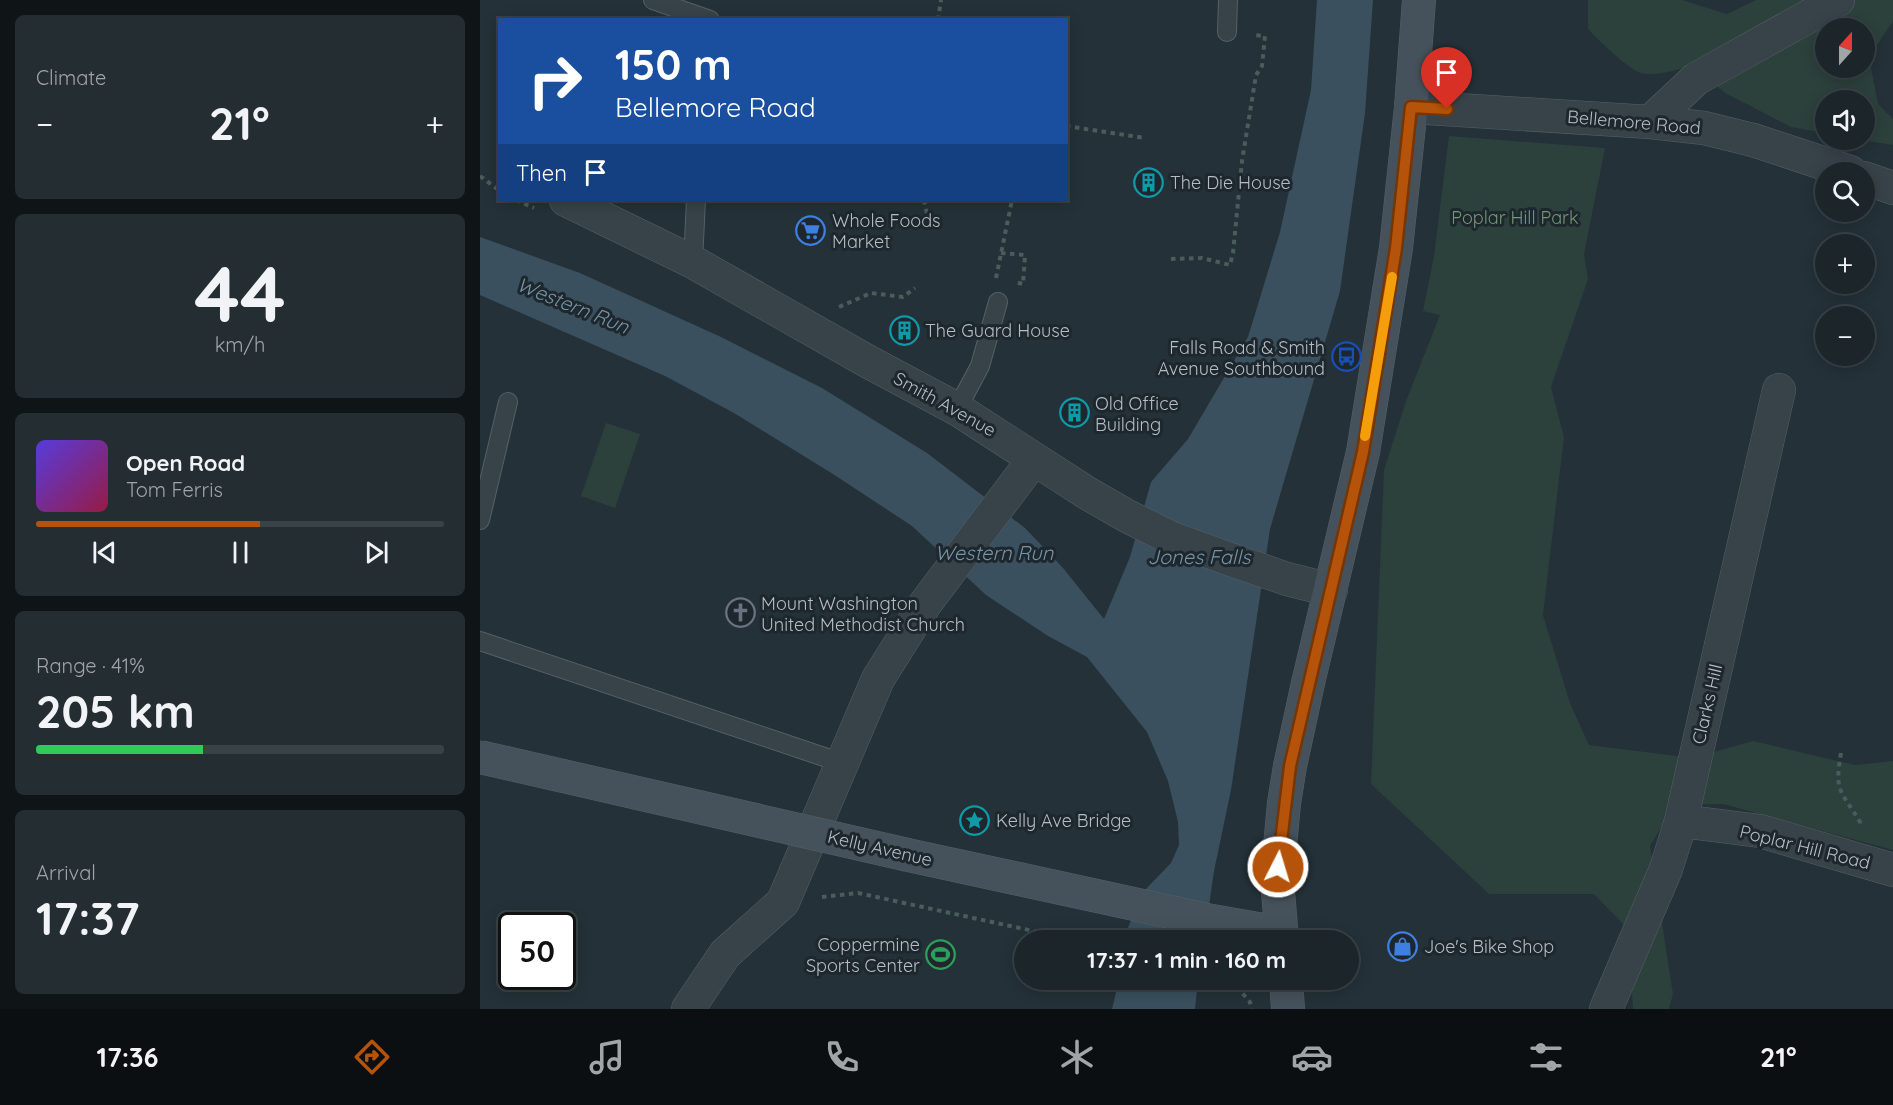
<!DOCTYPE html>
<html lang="en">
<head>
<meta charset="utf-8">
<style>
	:root { --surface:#1b252a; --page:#242d32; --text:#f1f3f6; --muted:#a0a5a8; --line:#394247; --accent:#b45309 }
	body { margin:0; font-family:Quicksand,sans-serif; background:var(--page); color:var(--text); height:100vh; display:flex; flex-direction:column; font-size:22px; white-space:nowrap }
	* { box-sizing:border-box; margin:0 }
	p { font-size:20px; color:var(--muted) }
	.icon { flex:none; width:33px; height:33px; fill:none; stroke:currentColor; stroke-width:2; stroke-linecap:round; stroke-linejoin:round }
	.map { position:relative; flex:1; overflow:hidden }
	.sheet { display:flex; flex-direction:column; gap:15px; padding:15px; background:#0f1417; width:480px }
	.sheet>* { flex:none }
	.hud { position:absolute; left:18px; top:18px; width:570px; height:183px; border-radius:0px; box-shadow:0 3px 15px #0003,0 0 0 2px var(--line); background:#1a4fa0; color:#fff; overflow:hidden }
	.needle { width:39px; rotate:21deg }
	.tools { position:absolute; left:1335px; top:18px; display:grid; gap:12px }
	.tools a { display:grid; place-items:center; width:60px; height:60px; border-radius:50%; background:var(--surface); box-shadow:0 3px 15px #0003,0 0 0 2px var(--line); font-size:30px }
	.speed { position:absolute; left:18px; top:912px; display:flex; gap:12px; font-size:30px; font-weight:700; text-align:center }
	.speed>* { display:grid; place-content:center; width:78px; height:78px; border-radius:50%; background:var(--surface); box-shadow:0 3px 15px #0003,0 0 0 2px var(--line); line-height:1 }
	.speed .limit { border:3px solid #111; border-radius:9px; background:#fff; color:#111 }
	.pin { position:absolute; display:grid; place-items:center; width:51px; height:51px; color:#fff; margin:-62px -26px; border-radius:50% 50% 50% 0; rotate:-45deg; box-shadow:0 0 6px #0007 }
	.pin .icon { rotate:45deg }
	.me { position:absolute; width:66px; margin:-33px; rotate:5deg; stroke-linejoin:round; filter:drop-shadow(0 0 4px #0008) }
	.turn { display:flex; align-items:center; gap:21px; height:126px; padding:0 18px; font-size:27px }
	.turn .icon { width:78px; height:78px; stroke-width:2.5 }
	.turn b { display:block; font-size:42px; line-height:51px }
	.then { display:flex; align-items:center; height:57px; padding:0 18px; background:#0003; gap:12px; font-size:22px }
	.big { font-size:45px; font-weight:700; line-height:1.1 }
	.sheet .card { flex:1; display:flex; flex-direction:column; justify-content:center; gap:9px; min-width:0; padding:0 21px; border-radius:9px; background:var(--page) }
	.sheet .dial { align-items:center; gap:0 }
	.dial b { font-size:78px; line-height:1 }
	.song { display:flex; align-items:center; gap:18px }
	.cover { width:72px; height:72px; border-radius:9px; background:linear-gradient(135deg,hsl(250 70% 55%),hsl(340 70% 35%)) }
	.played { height:6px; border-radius:3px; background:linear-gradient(90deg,var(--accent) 55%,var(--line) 55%) }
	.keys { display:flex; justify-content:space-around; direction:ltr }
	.heat { display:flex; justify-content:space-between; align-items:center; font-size:33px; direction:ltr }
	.charge { height:9px; border-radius:4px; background:linear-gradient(90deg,#34c759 41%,var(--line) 0) }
	.trip { position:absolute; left:534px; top:930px; width:345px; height:60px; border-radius:30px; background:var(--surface); box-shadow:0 3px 15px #0003,0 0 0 2px var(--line); font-weight:700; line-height:60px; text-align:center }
	.tabs { display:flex; height:96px; justify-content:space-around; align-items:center; background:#0b0f11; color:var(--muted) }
	.tabs .icon { width:42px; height:42px }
	.tabs .current { color:var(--accent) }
	.tabs b { font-size:27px; color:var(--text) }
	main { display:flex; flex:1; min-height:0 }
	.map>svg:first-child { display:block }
	.green { fill:#2c403c; fill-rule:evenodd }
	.water { fill:#3a505e }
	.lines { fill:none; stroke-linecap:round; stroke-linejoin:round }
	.service-casing { stroke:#566067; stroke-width:20 }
	.minor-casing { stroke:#566067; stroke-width:34 }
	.secondary-casing { stroke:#566067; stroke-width:34 }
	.path { stroke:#4b5d5b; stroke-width:4; stroke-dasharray:4.5 4.5; stroke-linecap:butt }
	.service { stroke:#384249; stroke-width:18 }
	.minor { stroke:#384249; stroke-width:33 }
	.secondary { stroke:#46525b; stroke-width:33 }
	.secondary-bridge-casing { stroke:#566067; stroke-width:34; stroke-linecap:butt }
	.secondary-bridge { stroke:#46525b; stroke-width:33 }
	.route-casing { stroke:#753606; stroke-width:15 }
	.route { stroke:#b45309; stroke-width:10 }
	.slow { stroke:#f59e0b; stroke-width:10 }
	.labels { text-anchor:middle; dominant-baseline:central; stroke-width:6; stroke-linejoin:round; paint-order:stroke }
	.street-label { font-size:18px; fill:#b3bdc5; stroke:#1d272d }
	.poi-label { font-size:18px; fill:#b3bdc5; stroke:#1d272d; text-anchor:start }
	.park-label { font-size:18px; fill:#749875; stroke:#1d272d }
	.water-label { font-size:20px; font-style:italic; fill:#7794a5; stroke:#1d272d }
</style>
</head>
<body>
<main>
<section class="sheet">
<div class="card"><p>Climate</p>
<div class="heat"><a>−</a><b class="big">21°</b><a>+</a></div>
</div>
<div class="card dial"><b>44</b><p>km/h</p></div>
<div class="card">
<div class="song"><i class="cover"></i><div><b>Open Road</b><p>Tom Ferris</p></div></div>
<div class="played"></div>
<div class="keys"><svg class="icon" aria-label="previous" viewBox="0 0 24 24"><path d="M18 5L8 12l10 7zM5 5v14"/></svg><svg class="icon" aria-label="pause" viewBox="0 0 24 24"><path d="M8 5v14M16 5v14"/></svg><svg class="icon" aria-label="next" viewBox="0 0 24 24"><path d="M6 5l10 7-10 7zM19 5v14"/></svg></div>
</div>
<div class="card"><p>Range · 41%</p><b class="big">205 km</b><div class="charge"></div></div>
<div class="card"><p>Arrival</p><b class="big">17:37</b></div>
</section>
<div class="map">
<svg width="1413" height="1009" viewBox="0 0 1413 1009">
	<rect width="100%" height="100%" fill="#243138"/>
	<!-- green -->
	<path class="green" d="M 1108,0 L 1202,0 L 1247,14 L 1276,0 L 1413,0 L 1413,21 L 1389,57 L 1398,104 L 1413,119 L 1413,145 L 1381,140 L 1384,140 L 1384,100 L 1346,100 L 1345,133 L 1311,127 L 1245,93 L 1228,79 L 1230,60 C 1211,65 1180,78 1161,73 C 1149,70 1117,39 1108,29 ZM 1346,28 L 1384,28 L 1384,68 L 1346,68 Z
		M 969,136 L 1125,148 L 1104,254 L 1108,279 L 1071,387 L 1084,437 L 1063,615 L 1090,703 L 1109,745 L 1213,758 L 1273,741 L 1375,765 L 1413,761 L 1413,850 L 1243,804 L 1195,805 L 1170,846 L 1193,994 L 1189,1009 L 1153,1009 L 1148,929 L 1114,894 L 1009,894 L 891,784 L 904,470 L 926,401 L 960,315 L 943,311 L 954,256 Z
		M 126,423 L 160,434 L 135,508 L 101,496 Z"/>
	<!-- water -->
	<path class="water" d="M 837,0 L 893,0 L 885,113 L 860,291 L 790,529 L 751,790 L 734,871 L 724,940 L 645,940 L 647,930 L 663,892 L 691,863 L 699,845 L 698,822 L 688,781 L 667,732 L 607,657 L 568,636 L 506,595 L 432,526 L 353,474 L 254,413 L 185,376 L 0,295 L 0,237 L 100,273 L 241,337 L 342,388 L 447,453 L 545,528 L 583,568 L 624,619 L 650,557 L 671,482 L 708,439 L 768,337 L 800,232 L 831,90 Z
		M 639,980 L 718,980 L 715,1009 L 632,1009 Z"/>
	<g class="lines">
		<defs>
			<path id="service" d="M 173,0 L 230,20
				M 747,32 L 748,0
				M 213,262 L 216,200
				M 477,409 L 500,366 L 518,302
				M 0,520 L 28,402
				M 0,641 L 362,763"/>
			<path id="minor" d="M 931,107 L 1170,122 L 1224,128 L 1273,140 L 1370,172
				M 1170,122 L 1216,79 L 1358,0
				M 1384,178 L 1413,188
				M 86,200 L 213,262 L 387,361 L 477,409 L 607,493 L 647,516 L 691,538 L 749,559 L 807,579 L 851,590
				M 1201,821 L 1280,831 L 1413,870
				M 208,1009 L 245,954 L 303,902 L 398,679 L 445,604 L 554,459
				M 1126,1009 L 1186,869 L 1201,821 L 1299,390"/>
			<path id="secondary" d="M 428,855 L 732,921 L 801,933
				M 802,940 L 797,879 L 804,803 L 810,766 L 828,683 L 883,452 L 916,248 L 931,107 L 939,0
				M 806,980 L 808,1009"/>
		</defs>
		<!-- service casing -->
		<use href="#service" class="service-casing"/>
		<!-- minor casing -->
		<use href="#minor" class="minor-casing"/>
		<!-- secondary casing -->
		<use href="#secondary" class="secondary-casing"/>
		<!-- path -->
		<path class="path" d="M 458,20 L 461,0
			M 586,126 L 665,138
			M 0,176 L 20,191
			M 36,200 L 54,208
			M 444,200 L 447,214
			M 521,253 L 545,255 L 543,284 L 535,282
			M 691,259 L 722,258 L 750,265 L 753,253 L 762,161 L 776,75 L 782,66 L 785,36 L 772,35
			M 516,278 L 532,200
			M 359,307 L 391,293 L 423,297 L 435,288
			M 1361,753 C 1354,793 1361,790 1380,822 L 1380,825
			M 342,897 L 378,893 L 595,940
			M 603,940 L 605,934
			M 751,980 L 770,1002 L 771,1009"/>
		<!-- service -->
		<use href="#service" class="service"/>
		<!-- minor -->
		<use href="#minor" class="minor"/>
		<!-- secondary -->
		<use href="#secondary" class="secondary"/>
		<defs>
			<path id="secondary-bridge" d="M 0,757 L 428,855"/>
		</defs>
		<!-- secondary-bridge casing -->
		<use href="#secondary-bridge" class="secondary-bridge-casing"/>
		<!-- secondary-bridge -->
		<use href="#secondary-bridge" class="secondary-bridge"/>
	</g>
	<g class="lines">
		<defs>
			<path id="route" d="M 798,867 L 810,766 L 883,452 L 916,248 L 931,107 L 967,109"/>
		</defs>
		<!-- route casing -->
		<use href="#route" class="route-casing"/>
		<!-- route -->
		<use href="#route" class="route"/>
		<!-- slow -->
		<path class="slow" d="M 885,436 L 912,277"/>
	</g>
	<!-- icons -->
	<defs>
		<symbol id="building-ring" viewBox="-11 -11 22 22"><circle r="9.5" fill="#1d272d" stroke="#0f9aa8" stroke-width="1.5"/><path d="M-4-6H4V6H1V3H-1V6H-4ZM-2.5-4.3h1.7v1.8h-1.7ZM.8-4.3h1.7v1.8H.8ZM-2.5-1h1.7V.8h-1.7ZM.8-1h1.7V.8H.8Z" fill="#0f9aa8"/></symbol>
		<symbol id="supermarket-ring" viewBox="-11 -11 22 22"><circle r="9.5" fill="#1d272d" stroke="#3f7fe0" stroke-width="1.5"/><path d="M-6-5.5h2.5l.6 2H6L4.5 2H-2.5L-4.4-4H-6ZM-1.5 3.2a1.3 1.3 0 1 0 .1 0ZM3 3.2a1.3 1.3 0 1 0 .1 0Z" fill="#3f7fe0"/></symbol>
		<symbol id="bus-ring" viewBox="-11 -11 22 22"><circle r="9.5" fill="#1d272d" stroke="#1a4fb4" stroke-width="1.5"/><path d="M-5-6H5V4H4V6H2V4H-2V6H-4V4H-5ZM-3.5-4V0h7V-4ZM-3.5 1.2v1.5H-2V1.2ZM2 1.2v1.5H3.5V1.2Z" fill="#1a4fb4"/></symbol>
		<symbol id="church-ring" viewBox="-11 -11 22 22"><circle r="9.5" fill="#1d272d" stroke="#6b7280" stroke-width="1.5"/><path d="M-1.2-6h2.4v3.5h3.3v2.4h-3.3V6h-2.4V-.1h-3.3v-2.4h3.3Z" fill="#6b7280"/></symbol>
		<symbol id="sight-ring" viewBox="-11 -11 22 22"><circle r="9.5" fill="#1d272d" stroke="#0f9aa8" stroke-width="1.5"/><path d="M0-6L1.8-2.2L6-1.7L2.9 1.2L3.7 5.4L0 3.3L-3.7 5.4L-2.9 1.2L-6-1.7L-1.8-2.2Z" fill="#0f9aa8"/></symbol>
		<symbol id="shop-ring" viewBox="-11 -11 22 22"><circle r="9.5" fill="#1d272d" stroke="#3f7fe0" stroke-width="1.5"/><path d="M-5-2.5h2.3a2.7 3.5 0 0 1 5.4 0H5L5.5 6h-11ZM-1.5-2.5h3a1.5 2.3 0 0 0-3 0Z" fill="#3f7fe0"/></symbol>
		<symbol id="stadium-ring" viewBox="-11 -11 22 22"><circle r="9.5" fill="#1d272d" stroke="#2e9e5b" stroke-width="1.5"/><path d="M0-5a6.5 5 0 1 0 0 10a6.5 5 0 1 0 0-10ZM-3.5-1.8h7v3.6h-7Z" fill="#2e9e5b"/></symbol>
	</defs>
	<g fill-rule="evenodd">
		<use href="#building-ring" x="652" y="166" width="33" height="33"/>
		<use href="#supermarket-ring" x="314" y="214" width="33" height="33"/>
		<use href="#building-ring" x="408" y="314" width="33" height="33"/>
		<use href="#bus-ring" x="850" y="340" width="33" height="33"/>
		<use href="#building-ring" x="578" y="396" width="33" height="33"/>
		<use href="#church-ring" x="244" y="596" width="33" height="33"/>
		<use href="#sight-ring" x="478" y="804" width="33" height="33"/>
		<use href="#shop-ring" x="906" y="930" width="33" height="33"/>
		<use href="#stadium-ring" x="444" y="938" width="33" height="33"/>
	</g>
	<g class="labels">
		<!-- street labels -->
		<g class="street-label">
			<text transform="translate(1154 122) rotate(5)">Bellemore Road</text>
			<text transform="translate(465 404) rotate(29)">Smith Avenue</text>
			<text transform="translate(1227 704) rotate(-77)">Clarks Hill</text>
			<text transform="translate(1325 847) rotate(14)">Poplar Hill Road</text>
			<text transform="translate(400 848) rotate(13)">Kelly Avenue</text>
		</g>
		<!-- poi labels -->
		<g class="poi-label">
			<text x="690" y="182">The Die House</text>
			<text x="352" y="220">Whole Foods<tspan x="352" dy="21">Market</tspan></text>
			<text x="445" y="330">The Guard House</text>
			<text x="845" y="347" text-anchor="end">Falls Road &amp; Smith<tspan x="845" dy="21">Avenue Southbound</tspan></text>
			<text x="615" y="403">Old Office<tspan x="615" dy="21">Building</tspan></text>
			<text x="281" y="603">Mount Washington<tspan x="281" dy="21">United Methodist Church</tspan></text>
			<text x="516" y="820">Kelly Ave Bridge</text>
			<text x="440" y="944" text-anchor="end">Coppermine<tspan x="440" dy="21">Sports Center</tspan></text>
			<text x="944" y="946">Joe's Bike Shop</text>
		</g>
		<!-- park labels -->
		<g class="park-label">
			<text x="1035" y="217">Poplar Hill Park</text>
		</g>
		<!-- water labels -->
		<g class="water-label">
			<text transform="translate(93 305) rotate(22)">Western Run</text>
			<text x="514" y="552">Western Run</text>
			<text x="719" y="556">Jones Falls</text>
		</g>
	</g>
</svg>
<div class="tools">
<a><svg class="needle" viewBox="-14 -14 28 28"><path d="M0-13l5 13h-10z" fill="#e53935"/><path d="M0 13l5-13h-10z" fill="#a0a5a8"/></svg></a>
<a><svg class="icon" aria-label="sound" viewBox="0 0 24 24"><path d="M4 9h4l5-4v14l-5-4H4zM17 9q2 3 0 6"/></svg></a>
<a><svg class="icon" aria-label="search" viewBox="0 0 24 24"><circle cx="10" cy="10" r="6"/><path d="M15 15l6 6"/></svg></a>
<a>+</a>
<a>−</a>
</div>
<div class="speed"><div class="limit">50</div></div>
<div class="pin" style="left:967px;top:109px;background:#d93025"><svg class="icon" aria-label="arrive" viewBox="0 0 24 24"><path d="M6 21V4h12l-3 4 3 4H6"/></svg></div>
<svg class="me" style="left:798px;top:867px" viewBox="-20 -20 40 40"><circle r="17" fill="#b45309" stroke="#fff" stroke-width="3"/><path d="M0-11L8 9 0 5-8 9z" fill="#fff"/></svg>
<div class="trip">17:37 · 1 min · 160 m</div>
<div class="hud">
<div class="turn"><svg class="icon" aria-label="right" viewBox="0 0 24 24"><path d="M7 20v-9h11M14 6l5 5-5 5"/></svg><div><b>150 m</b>Bellemore Road</div></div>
<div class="then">Then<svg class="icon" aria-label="arrive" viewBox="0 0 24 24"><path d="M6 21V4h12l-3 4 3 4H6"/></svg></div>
</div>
</div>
</main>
<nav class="tabs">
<b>17:36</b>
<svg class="icon current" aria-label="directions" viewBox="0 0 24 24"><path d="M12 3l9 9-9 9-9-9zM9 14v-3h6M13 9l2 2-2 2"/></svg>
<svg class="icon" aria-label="music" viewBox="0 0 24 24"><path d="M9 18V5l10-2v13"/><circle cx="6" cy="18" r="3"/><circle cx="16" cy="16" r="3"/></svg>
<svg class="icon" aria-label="phone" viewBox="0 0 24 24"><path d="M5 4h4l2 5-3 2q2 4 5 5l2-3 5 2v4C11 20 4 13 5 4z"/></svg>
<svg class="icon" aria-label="climate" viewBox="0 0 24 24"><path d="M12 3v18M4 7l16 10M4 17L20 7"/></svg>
<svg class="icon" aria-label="car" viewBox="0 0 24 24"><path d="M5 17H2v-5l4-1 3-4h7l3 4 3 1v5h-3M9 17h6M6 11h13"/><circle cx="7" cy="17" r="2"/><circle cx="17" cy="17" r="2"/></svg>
<svg class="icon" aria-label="filters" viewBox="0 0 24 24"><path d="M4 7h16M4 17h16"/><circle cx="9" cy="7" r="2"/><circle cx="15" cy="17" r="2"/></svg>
<b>21°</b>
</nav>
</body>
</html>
